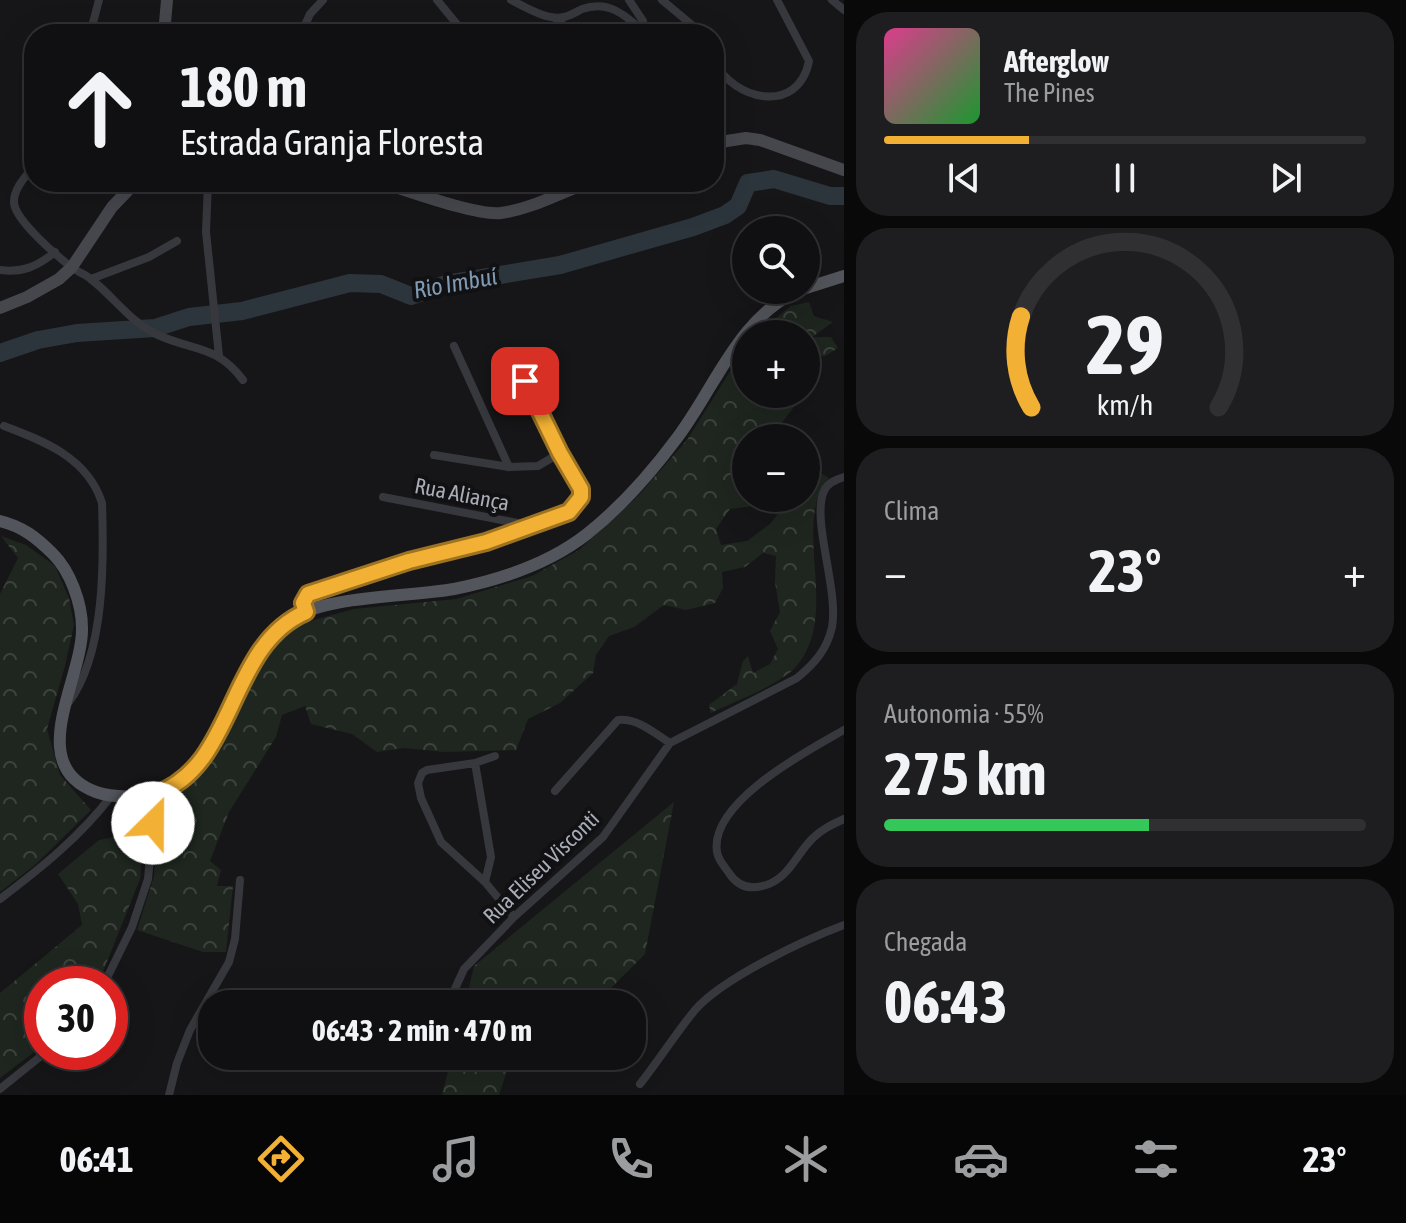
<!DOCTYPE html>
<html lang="pt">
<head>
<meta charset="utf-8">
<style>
	:root { --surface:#101012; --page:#1e1e20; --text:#f1f3f6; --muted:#9c9d9f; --line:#303032; --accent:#f2b134 }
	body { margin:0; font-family:"Asap Condensed",sans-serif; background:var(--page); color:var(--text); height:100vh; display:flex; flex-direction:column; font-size:30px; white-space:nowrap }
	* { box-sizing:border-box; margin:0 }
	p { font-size:26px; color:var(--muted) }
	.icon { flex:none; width:44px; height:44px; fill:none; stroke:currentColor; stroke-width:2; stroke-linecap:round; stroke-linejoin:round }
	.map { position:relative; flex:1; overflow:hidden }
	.sheet { display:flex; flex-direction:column; gap:12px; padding:12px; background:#09090a; width:562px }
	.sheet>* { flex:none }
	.banner { position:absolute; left:24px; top:24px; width:700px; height:168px; border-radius:32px; box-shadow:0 8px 32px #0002,0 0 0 2px var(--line); background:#101012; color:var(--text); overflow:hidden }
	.controls { position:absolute; left:732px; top:216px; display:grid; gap:16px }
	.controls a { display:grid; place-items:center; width:88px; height:88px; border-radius:50%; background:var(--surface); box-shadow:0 8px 32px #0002,0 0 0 2px var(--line); font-size:40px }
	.speed { position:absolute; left:24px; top:966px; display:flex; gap:16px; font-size:40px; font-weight:700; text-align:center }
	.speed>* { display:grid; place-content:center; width:104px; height:104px; border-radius:50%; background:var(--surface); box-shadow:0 8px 32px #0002,0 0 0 2px var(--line); line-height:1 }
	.speed .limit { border:12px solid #d22; background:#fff; color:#111 }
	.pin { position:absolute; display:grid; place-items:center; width:68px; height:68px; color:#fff; margin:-34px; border-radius:16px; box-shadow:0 4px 12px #0006 }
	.me { position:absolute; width:88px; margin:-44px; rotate:23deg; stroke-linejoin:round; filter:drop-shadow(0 0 6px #0008) }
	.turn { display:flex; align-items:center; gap:28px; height:168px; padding:0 24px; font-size:36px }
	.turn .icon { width:104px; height:104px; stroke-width:2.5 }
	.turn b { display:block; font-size:56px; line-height:68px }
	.big { font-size:60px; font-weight:700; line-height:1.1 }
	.sheet .card { flex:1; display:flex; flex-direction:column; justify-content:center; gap:12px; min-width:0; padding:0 28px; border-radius:32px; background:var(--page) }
	.sheet .dial { align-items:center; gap:0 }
	.dial svg { height:208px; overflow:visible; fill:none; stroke:var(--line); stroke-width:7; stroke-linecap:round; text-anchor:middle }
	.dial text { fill:var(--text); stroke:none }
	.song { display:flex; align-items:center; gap:24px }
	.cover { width:96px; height:96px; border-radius:12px; background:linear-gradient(135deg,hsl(330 70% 55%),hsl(130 70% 35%)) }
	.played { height:8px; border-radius:4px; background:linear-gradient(90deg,var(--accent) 30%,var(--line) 30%) }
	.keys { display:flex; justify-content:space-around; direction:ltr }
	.heat { display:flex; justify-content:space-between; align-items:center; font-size:44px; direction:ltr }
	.charge { height:12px; border-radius:6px; background:linear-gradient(90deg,#34c759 55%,var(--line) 0) }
	.trip { position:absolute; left:198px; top:990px; width:448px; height:80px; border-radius:32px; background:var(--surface); box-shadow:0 8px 32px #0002,0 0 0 2px var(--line); font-weight:700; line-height:80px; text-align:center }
	.tabs { display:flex; height:128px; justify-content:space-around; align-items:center; background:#060607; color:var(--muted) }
	.tabs .icon { width:56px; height:56px }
	.tabs .on { color:var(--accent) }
	.tabs b { font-size:36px; color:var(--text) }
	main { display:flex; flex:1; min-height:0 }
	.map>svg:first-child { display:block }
	.forest { fill:url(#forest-crowns) }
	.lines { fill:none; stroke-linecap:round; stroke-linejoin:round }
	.river { stroke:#2c353c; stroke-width:18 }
	.street { stroke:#37383d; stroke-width:8 }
	.secondary { stroke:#45474d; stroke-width:12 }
	.primary { stroke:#53555c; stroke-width:12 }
	.route-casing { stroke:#9d7322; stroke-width:20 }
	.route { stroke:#f2b134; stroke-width:14 }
	.labels { text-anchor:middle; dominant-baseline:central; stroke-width:8; stroke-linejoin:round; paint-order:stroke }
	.street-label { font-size:22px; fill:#a8adb8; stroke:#111113 }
	.water-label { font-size:24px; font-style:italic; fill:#7f9bb3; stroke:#111113 }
</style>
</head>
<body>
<main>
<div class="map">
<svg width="844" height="1095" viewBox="0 0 844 1095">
	<defs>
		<pattern id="forest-crowns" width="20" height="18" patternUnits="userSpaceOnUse" patternTransform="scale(2)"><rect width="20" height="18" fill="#1e261f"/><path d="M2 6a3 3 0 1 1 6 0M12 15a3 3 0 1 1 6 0" fill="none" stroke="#3c433d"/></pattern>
	</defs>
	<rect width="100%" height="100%" fill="#161618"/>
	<!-- forest -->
	<path class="forest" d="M 809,302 L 814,316 L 833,322 L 812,337 L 831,337 L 838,348 L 825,356 L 806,356 L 806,334 L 756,334 L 791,306 Z
		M 746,346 L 746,394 L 803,395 L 770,438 L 746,438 L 746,469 L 741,475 L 746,482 L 746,498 L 756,498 L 760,505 L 730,509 L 716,529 L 721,545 L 747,541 L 770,524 L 791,498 L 806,498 L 806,480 L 815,470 L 829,478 C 789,524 844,618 793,670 C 772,688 736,701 711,713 L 709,705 L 737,684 L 743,661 L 748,656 L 753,673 L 770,664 L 778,649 L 770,631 L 780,612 L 775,582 L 776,556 L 763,553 L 745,567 L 722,572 L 723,588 L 715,603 L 686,610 L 664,605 L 634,627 L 609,636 L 596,655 L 593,673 L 560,703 L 528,719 L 516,750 L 444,752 L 404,748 L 377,752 L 352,734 L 311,724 L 305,706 L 282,715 L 276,737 L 229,812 L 210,861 L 221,870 L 217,886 L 233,886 L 226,952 L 203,952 L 137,930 L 154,876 L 160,798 L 188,785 L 206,761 L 267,650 L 303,623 L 354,609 L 456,599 L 532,576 L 579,550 L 638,496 L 687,440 Z
		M 1,536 L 26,545 L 55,566 L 69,598 L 74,625 L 65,666 L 47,729 L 60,775 L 91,810 L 35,865 L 0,892 L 0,594 L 18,558 Z
		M 674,802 L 645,954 L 595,1004 L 465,1004 L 474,966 Z
		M 145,808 L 140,879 L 102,974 L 95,984 L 42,984 L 42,1046 L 0,1078 L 0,993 L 82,925 L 78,904 L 58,874 L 99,840 L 114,837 Z
		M 452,1056 L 512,1056 L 499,1095 L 442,1095 Z"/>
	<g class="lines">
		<!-- river -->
		<path class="river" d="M 0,353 L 38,340 L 77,333 L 155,328 L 189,317 L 242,311 L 350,283 L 381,284 L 411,296 L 446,284 L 560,265 L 693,227 L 725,215 L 738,206 L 748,183 L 774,179 L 830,196 L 844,196"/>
		<!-- street -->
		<path class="street" d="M 437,0 L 465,34
			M 511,0 C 525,7 548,21 564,17 C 570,16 576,12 582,9 C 608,0 624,14 643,31
			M 629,0 L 643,21 L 643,33
			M 662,0 L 692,25 L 698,34
			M 832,0 L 844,10
			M 90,34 L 99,0
			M 301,34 L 310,14 L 323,0
			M 546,34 L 563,18
			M 714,61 C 733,100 798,116 809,61 L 777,0
			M 34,166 C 26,176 13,189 14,203 C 16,221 56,255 71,267 C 77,272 86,274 92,280 C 115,298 130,322 158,335 C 193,351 217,345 243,380
			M 208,182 L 206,232 L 219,356
			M 0,270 C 23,273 38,266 55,252
			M 91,279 L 149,257 L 177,241
			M 454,346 L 509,467
			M 525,381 L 560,453
			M 4,426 C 44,441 88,458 102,503 C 104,562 105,653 69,702
			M 383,497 L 533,526
			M 306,612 L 303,603 L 308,594 L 409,561 L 486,542 L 569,512 L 581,497 L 581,489 L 560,453 L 538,466 L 509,467 L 434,455
			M 844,730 C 809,750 709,802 717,852 C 718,860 725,867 729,873 C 738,887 751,890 766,885 C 789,878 797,853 813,838 C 822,829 833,824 844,819
			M 495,756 L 475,763 L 427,770 L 422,773 L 418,783 L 421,798 L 441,842 L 485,882 L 514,917
			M 475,763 L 491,857 L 485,882
			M 555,791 L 618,720 C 638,718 654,733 670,743
			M 0,899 C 41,868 80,837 112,795
			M 104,984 L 132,927 L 148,879 L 156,794
			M 448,1004 L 464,969 L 514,917 L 603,837 L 670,743 L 797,678 C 814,664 827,650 832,627 C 839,590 811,519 824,491 C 827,483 837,479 844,477
			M 437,1057 L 438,1056
			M 640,1084 C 659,1060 676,1033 695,1010 C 723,978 804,940 844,925
			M 0,1089 L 46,1052
			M 169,1095 L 177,1063 L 190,1030 L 229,962 L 235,939 L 240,880"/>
		<!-- secondary -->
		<path class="secondary" d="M 164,34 L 167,0
			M 714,143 L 746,138 L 760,140 L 844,170
			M 380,182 C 406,190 476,216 501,213 C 532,209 561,192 590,182
			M 0,308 L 27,297 L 59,279 L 72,267 L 112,207 L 136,182"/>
		<!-- primary -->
		<path class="primary" d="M 806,288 L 844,276
			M 0,521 C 22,526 37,538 53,554 C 70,571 82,603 82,628 C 83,679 23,765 96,792 C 110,797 126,797 140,796 C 225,789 228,666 288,621 C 322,595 411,597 454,589 C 499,580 550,563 587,534 C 621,507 651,473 677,438 C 715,388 739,316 800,290"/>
	</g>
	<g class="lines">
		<defs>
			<path id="route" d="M 153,823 L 156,794 C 237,765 227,646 306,612 L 303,603 L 308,594 L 409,561 L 486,542 L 569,512 L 581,497 L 581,489 L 560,453 L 525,381"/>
		</defs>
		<!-- route casing -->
		<use href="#route" class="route-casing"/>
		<!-- route -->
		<use href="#route" class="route"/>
	</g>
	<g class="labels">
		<!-- street labels -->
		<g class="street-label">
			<text transform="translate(462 494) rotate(11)">Rua Aliança</text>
			<text transform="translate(541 867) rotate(-44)">Rua Eliseu Visconti</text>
		</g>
		<!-- water labels -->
		<g class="water-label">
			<text transform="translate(455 283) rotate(-10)">Rio Imbuí</text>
		</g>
	</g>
</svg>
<div class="controls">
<a><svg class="icon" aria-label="search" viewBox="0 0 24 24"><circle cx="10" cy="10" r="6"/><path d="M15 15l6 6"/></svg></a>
<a>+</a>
<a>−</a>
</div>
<div class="speed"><div class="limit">30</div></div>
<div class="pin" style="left:525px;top:381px;background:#d93025"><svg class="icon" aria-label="arrive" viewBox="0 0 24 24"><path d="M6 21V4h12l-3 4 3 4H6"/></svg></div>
<svg class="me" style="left:153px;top:823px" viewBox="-20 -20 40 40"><circle r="19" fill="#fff"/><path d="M0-13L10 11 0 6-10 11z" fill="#f2b134"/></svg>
<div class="trip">06:43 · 2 min · 470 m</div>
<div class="banner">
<div class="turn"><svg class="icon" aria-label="ahead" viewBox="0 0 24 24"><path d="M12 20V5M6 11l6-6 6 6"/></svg><div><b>180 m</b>Estrada Granja Floresta</div></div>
</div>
</div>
<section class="sheet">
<div class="card">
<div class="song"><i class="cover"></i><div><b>Afterglow</b><p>The Pines</p></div></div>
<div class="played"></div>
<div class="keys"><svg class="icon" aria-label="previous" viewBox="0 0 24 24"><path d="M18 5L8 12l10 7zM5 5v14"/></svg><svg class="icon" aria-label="pause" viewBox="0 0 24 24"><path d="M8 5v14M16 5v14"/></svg><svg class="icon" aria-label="next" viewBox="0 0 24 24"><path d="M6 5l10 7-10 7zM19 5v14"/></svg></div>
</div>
<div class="card dial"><svg viewBox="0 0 100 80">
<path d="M14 69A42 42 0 1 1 86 69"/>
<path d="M14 69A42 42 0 0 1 10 34" stroke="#f2b134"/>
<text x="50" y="56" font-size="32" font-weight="700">29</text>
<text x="50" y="72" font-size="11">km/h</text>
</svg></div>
<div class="card"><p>Clima</p>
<div class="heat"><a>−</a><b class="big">23°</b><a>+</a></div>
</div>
<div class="card"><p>Autonomia · 55%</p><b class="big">275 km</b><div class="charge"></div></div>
<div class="card"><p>Chegada</p><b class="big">06:43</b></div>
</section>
</main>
<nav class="tabs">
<b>06:41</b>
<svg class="icon on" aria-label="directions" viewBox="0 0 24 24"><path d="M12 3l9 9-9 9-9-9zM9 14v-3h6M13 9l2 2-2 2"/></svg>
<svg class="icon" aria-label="music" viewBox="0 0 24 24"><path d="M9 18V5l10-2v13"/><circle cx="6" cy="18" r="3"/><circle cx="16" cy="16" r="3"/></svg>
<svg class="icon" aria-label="phone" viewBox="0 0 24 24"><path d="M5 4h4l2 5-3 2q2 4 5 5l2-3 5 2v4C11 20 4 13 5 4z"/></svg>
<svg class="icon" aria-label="climate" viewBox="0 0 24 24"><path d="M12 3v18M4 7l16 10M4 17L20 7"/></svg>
<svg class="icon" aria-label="car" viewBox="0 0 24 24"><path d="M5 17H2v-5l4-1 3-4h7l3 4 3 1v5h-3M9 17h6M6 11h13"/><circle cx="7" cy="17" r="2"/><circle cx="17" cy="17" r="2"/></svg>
<svg class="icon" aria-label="filters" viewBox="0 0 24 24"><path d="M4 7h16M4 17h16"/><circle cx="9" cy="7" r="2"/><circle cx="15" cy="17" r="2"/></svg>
<b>23°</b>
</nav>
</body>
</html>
